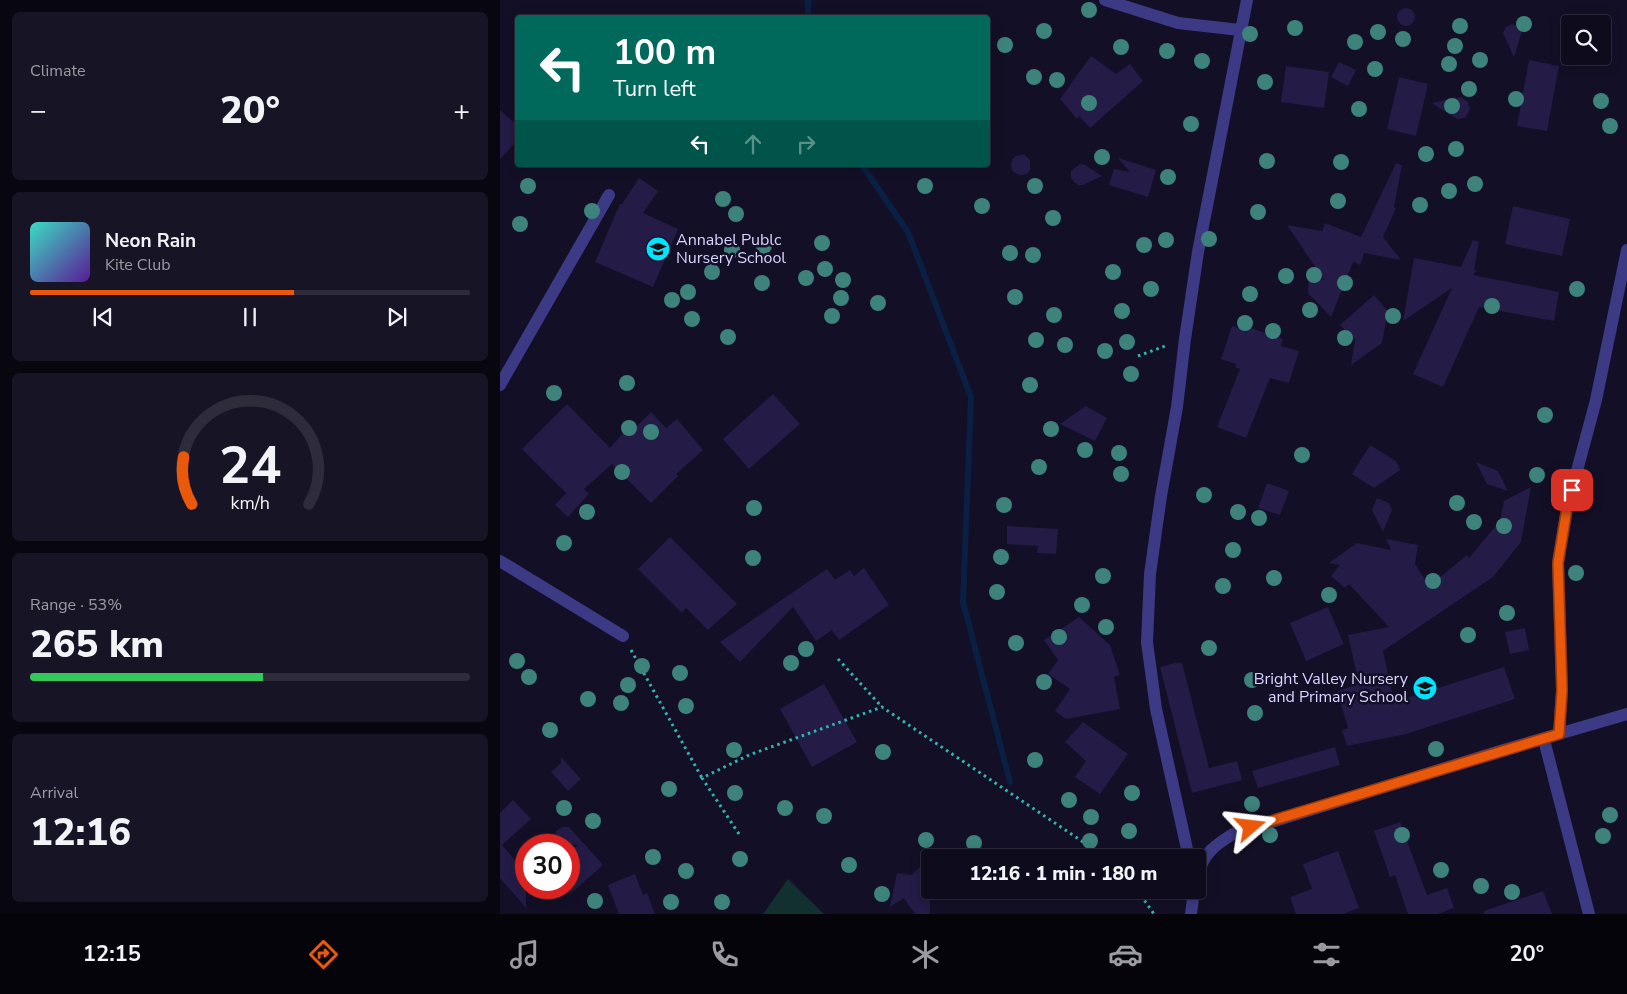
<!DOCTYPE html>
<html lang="en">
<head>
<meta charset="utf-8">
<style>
	:root { --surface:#0e0b1c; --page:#171425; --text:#f1f3f6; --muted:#9b9ba3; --line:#2e2b3b; --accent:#ea580c }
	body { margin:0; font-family:"Nunito Sans",sans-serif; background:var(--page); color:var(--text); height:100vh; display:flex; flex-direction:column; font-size:19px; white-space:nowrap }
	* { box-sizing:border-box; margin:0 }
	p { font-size:16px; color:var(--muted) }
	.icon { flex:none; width:28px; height:28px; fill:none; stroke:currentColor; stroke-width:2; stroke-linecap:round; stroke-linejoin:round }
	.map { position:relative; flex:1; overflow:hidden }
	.details { display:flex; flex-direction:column; gap:12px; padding:12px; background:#08060f; width:500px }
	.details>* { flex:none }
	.guide { position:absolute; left:15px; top:15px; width:475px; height:152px; border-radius:5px; box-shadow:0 2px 12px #0003,0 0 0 1px var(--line); background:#00695c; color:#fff; overflow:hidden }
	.tools { position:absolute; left:1061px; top:15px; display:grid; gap:10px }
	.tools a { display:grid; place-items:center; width:50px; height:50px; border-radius:5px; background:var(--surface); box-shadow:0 2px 12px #0003,0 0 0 1px var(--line); font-size:25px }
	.speed { position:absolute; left:15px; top:834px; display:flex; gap:10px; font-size:25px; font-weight:700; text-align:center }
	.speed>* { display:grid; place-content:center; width:65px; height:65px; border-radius:50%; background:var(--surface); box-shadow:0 2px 12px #0003,0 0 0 1px var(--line); line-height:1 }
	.speed .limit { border:8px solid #d22; background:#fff; color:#111 }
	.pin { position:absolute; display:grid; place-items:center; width:42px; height:42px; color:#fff; margin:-21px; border-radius:10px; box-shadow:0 2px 8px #0006 }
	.me { position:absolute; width:55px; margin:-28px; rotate:73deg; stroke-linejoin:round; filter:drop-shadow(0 0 4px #0008) }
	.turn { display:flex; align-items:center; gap:18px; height:105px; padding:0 15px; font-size:22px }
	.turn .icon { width:65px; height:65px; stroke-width:2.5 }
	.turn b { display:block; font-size:35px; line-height:42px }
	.lanes { display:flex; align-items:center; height:48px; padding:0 15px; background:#0003; justify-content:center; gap:25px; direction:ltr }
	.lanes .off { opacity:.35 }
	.big { font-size:38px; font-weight:800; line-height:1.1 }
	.details .widget { flex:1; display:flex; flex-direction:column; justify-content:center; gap:8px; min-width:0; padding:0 18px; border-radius:8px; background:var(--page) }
	.details .dial { align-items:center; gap:0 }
	.dial svg { height:130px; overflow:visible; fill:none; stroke:var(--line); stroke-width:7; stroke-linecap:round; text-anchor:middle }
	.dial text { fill:var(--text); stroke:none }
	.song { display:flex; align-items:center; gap:15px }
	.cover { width:60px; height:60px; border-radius:8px; background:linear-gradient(135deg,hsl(170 70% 55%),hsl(270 70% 35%)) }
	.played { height:5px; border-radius:2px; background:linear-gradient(90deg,var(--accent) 60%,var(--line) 60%) }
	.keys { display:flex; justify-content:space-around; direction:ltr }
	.heat { display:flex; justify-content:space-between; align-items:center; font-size:28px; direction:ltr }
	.charge { height:8px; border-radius:4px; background:linear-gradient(90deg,#34c759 53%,var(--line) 0) }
	.trip { position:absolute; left:421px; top:849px; width:285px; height:50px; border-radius:5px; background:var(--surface); box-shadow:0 2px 12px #0003,0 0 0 1px var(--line); font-weight:800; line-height:50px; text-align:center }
	.tab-bar { display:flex; height:80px; justify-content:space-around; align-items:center; background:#06040b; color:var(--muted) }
	.tab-bar .icon { width:35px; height:35px }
	.tab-bar .active { color:var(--accent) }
	.tab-bar b { font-size:22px; color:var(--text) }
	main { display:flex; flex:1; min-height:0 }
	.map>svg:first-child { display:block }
	.green { fill:#12302f }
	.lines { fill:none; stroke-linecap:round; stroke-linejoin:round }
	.stream { stroke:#0a1f44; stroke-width:6 }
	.building { fill:#241b47 }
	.path { stroke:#2fb8b0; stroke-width:3; stroke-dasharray:2.5 4; stroke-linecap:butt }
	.minor { stroke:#3d3a85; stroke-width:12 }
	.tree { fill:#3d827b }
	.route-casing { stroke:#983908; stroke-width:12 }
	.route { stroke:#ea580c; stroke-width:9 }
	.labels { text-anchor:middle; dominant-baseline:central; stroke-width:5; stroke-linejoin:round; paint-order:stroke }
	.poi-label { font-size:16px; fill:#d9d4ff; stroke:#130f26; text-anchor:start }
</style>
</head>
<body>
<main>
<section class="details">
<div class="widget"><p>Climate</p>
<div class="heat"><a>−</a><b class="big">20°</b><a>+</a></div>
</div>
<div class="widget">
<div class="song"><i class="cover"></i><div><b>Neon Rain</b><p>Kite Club</p></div></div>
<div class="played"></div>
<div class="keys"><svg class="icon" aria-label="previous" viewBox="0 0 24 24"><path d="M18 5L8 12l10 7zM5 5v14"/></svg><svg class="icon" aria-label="pause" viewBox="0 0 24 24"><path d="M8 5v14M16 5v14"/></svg><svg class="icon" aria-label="next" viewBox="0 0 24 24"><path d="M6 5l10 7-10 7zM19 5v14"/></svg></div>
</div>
<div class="widget dial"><svg viewBox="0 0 100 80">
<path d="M14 69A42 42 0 1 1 86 69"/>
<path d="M14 69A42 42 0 0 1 9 40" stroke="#ea580c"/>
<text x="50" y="56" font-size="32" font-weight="700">24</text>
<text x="50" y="72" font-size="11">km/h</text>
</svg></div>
<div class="widget"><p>Range · 53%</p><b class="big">265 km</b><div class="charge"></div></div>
<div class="widget"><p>Arrival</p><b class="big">12:16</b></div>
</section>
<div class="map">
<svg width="1127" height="914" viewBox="0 0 1127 914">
	<rect width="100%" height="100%" fill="#130f26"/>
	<!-- green -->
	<path class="green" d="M 288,879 L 324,914 L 263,914 Z"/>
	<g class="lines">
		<!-- stream -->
		<path class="stream" d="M 308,18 L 308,0
			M 362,165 L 408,232 L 471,397 L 463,602 L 510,782"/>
	</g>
	<!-- building -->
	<path class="building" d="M897 17a9 9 0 1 1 18 0a9 9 0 1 1-18 0Z
		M 1012,24 L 1023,28 L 1014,57 L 1003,33 L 1006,27 Z
		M 591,56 L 616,74 L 630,64 L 643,81 L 590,128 L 579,116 L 577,119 L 560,99 Z
		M 1029,60 L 1059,66 L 1047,131 L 1017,126 Z
		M 839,62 L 856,70 L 848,86 L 831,77 Z
		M 786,66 L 829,72 L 824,108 L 781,102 Z
		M 899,77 L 928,84 L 916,136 L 887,129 Z
		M 961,97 L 968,102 L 970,110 L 965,118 L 957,119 L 932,103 Z
		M 0,110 L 18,126 L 18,140 L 0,159 Z
		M 524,154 L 530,160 L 530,170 L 527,174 L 522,175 L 516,174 L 512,170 L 511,165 L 512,160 L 516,156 Z
		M 618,158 L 656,170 L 648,197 L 609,185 L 614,169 L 630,172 Z
		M 896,163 L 902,165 L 894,207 L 896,208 L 883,237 L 901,260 L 864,253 L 860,265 L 853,262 L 831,317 L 808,293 L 809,276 L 824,280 L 787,225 L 822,231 L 825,223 L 861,237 Z
		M 580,164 L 585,165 L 602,176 L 583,185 L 578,185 L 574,182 L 571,177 L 571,171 Z
		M 139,178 L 158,191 L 143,213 L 178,229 L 153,287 L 95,262 L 120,204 L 122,204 Z
		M 1013,206 L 1070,219 L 1062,256 L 1005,244 Z
		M 973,240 L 979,242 L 974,270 L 977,270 L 973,275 L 1059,292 L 1054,321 L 979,307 L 943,387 L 913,374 L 952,288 L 903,321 L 914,258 L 961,267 Z
		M 874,295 L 888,311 L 882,343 L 851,365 L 855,340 L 840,325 Z
		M 732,326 L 747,331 L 748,327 L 783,339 L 781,346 L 799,351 L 789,383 L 770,378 L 746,438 L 717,427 L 740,369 L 735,367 L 736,364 L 721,359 Z
		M 273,394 L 300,424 L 249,469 L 223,439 Z
		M 67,404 L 110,448 L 130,425 L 135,428 L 151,412 L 166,428 L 177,419 L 203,450 L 176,474 L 178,476 L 151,503 L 112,464 L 84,489 L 89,494 L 68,517 L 55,505 L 66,493 L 22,449 Z
		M 586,406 L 607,418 L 595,441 L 560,424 Z
		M 870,445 L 896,461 L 900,470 L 874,488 L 852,474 Z
		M 976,462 L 998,471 L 1008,491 L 987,484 Z
		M 767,483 L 789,491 L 780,515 L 758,508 Z
		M 1031,487 L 1021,542 L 993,577 L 883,651 L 894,702 L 1004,667 L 1015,699 L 906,734 L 847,746 L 842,730 L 848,728 L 837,691 L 859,684 L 848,635 L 889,627 L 849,584 L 845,588 L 831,576 L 840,565 L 829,563 L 857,543 L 891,550 L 886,539 L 918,545 L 915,564 L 929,586 L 967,555 L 969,558 L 1000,521 L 1004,501 Z
		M 877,498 L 889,503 L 892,510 L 883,532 L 872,510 Z
		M 507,526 L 558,529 L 556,554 L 537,553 L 538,546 L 507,544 Z
		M 170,537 L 237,604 L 208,630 L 186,608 L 182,613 L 138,569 Z
		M 364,568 L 389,605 L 339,640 L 332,630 L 316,641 L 293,607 L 240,662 L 220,642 L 327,569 L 335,580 L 350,570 L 354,576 Z
		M 828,607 L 844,644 L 806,661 L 790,623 Z
		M 579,617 L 610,645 L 620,675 L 614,677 L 620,709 L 566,719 L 555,711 L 570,689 L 548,674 L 558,660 L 544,640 Z
		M 1025,628 L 1029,650 L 1010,654 L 1005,632 Z
		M 675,663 L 682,663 L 709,768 L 737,761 L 742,780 L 692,793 L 660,667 Z
		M 324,684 L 357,742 L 312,767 L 280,709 Z
		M 583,722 L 628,754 L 600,794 L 575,777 L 586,761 L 565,742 Z
		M 835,747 L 840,765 L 758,788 L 752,771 Z
		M 61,757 L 81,779 L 68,791 L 51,772 L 61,763 Z
		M 13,800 L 31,819 L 2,845 L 26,873 L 26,908 L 0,878 L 0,813 Z
		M 900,822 L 927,895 L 947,888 L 954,908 L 938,914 L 908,914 L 895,875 L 890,877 L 874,831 Z
		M 62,827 L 69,827 L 103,865 L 69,895 L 69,870 L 78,862 L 69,852 L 78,845 L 61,843 L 56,838 L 56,831 Z
		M 838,851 L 859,908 L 843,914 L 796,914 L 790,897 L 812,889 L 803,864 Z
		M 430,859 L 430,914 L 415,914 L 404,898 L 390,907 L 397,873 L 411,875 Z
		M 135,874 L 143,895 L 147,893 L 155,914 L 119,914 L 108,885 Z
		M 1043,891 L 1052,914 L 984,914 L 984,911 Z"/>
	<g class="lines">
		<!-- path -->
		<path class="path" d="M 638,356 L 668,345
			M 131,650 L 202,778
			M 338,659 L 382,707
			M 239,834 L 202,778 L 249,755 L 382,707 L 607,858
			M 637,890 L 654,914"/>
		<!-- minor -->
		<path class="minor" d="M 605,0 L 678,23 L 740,30
			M 0,385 L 109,195
			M 0,561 L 123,636
			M 1059,734 L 1062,690 L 1058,563 L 1067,508 L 1096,400 L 1127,250
			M 1044,740 L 1089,914
			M 689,858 L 656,709 L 647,642 L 650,574 L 661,496 L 677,407 L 685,339 L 698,252 L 747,0
			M 698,874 C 704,853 715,845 733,834 L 1000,751 L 1127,714
			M 691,914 L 694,890"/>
	</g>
	<!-- trees -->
	<g class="tree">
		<circle cx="589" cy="10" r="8"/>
		<circle cx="1024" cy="24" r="8"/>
		<circle cx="960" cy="26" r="8"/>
		<circle cx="795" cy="28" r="8"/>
		<circle cx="544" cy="31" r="8"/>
		<circle cx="878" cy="32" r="8"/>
		<circle cx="750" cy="34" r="8"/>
		<circle cx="903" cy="39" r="8"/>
		<circle cx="855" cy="42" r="8"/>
		<circle cx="505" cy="45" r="8"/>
		<circle cx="955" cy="46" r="8"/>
		<circle cx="621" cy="47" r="8"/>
		<circle cx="667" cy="51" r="8"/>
		<circle cx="980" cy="60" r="8"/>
		<circle cx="702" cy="61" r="8"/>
		<circle cx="949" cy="64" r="8"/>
		<circle cx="875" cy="69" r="8"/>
		<circle cx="534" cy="77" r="8"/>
		<circle cx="557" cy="80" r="8"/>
		<circle cx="765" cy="82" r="8"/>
		<circle cx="969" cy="89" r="8"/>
		<circle cx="1016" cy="99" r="8"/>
		<circle cx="1101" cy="101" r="8"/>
		<circle cx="589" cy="103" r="8"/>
		<circle cx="952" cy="106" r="8"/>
		<circle cx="859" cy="109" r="8"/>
		<circle cx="691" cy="124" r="8"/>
		<circle cx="1110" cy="126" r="8"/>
		<circle cx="956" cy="149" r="8"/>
		<circle cx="926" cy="154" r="8"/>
		<circle cx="602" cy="157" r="8"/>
		<circle cx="767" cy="161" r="8"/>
		<circle cx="841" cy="162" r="8"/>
		<circle cx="668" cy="177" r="8"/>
		<circle cx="975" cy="184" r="8"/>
		<circle cx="28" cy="186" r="8"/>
		<circle cx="425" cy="186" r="8"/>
		<circle cx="535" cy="186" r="8"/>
		<circle cx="949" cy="191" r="8"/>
		<circle cx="223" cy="199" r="8"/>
		<circle cx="838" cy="201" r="8"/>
		<circle cx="920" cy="205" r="8"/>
		<circle cx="482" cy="206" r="8"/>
		<circle cx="92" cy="211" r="8"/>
		<circle cx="758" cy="212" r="8"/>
		<circle cx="236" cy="214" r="8"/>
		<circle cx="553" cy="218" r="8"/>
		<circle cx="20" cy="224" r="8"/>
		<circle cx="709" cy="239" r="8"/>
		<circle cx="666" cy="240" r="8"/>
		<circle cx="322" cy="243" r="8"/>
		<circle cx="644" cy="245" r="8"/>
		<circle cx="264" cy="246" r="8"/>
		<circle cx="232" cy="250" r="8"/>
		<circle cx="510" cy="253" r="8"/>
		<circle cx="533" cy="255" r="8"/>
		<circle cx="325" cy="269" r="8"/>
		<circle cx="212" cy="272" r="8"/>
		<circle cx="613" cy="272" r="8"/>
		<circle cx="814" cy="275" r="8"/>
		<circle cx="786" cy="276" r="8"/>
		<circle cx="306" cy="278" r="8"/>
		<circle cx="343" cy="280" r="8"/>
		<circle cx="262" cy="283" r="8"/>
		<circle cx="845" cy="283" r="8"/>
		<circle cx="651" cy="289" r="8"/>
		<circle cx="1077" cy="289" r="8"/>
		<circle cx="188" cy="292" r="8"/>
		<circle cx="750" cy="294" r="8"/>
		<circle cx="515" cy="297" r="8"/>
		<circle cx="341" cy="298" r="8"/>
		<circle cx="172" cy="300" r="8"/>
		<circle cx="378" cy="303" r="8"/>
		<circle cx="992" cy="306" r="8"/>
		<circle cx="810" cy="310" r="8"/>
		<circle cx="622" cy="311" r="8"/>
		<circle cx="554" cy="315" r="8"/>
		<circle cx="332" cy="316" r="8"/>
		<circle cx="893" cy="316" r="8"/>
		<circle cx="192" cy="319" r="8"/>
		<circle cx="745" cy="323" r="8"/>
		<circle cx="773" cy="331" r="8"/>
		<circle cx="228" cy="337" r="8"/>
		<circle cx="845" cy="338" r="8"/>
		<circle cx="536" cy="340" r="8"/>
		<circle cx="627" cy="342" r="8"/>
		<circle cx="565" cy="345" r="8"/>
		<circle cx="605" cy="351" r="8"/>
		<circle cx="631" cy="374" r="8"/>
		<circle cx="127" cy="383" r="8"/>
		<circle cx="530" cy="385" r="8"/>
		<circle cx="54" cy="393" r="8"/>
		<circle cx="1045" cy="415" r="8"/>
		<circle cx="129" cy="428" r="8"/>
		<circle cx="551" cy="429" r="8"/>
		<circle cx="151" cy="432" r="8"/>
		<circle cx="585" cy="450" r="8"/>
		<circle cx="619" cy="453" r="8"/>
		<circle cx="802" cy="455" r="8"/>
		<circle cx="539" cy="467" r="8"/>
		<circle cx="122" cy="472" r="8"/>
		<circle cx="621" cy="474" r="8"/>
		<circle cx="1037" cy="475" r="8"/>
		<circle cx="704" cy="495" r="8"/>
		<circle cx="957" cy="503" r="8"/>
		<circle cx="504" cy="505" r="8"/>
		<circle cx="254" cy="508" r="8"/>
		<circle cx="87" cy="512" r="8"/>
		<circle cx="738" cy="512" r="8"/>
		<circle cx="759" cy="518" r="8"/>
		<circle cx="974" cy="522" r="8"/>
		<circle cx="1004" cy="526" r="8"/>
		<circle cx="64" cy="543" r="8"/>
		<circle cx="733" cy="550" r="8"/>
		<circle cx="501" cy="557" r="8"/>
		<circle cx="253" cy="558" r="8"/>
		<circle cx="1076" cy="573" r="8"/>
		<circle cx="603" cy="576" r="8"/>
		<circle cx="774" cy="578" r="8"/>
		<circle cx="933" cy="581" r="8"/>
		<circle cx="723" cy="586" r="8"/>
		<circle cx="497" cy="592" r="8"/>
		<circle cx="829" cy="595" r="8"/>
		<circle cx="582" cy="605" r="8"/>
		<circle cx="1007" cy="613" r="8"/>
		<circle cx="606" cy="627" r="8"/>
		<circle cx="968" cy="635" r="8"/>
		<circle cx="559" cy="637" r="8"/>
		<circle cx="516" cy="643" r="8"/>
		<circle cx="709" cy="648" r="8"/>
		<circle cx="306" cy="649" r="8"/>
		<circle cx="17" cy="661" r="8"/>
		<circle cx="291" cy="663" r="8"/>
		<circle cx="142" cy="666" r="8"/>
		<circle cx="180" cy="673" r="8"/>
		<circle cx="29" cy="677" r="8"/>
		<circle cx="752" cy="680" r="8"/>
		<circle cx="544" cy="682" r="8"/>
		<circle cx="128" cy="685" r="8"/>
		<circle cx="88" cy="699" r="8"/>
		<circle cx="121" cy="703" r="8"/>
		<circle cx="186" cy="706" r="8"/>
		<circle cx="755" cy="713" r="8"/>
		<circle cx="50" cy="730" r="8"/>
		<circle cx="936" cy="749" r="8"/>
		<circle cx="234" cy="750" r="8"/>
		<circle cx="383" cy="752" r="8"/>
		<circle cx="535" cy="760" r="8"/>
		<circle cx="169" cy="789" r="8"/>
		<circle cx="235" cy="793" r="8"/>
		<circle cx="632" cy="793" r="8"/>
		<circle cx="569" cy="800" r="8"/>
		<circle cx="752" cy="804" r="8"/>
		<circle cx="64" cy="808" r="8"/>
		<circle cx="285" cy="808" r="8"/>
		<circle cx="1110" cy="815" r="8"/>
		<circle cx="324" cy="816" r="8"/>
		<circle cx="591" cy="817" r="8"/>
		<circle cx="93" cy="821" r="8"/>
		<circle cx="629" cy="831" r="8"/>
		<circle cx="770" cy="835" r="8"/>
		<circle cx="902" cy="835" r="8"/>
		<circle cx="1103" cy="836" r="8"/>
		<circle cx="426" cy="840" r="8"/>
		<circle cx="590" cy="841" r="8"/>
		<circle cx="474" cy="843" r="8"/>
		<circle cx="153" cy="857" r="8"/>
		<circle cx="240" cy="859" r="8"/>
		<circle cx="349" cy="865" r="8"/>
		<circle cx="941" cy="870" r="8"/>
		<circle cx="186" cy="871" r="8"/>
		<circle cx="981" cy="886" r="8"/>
		<circle cx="1012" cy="892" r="8"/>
		<circle cx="382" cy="894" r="8"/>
		<circle cx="95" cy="901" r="8"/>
		<circle cx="171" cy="902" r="8"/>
		<circle cx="222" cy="902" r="8"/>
	</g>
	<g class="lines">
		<defs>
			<path id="route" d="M 751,827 L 1059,734 L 1062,690 L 1058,563 L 1067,508 L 1072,490"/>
		</defs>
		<!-- route casing -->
		<use href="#route" class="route-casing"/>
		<!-- route -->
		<use href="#route" class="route"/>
	</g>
	<!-- icons -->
	<defs>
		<symbol id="school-disc" viewBox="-11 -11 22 22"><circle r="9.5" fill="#00e5ff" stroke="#130f26"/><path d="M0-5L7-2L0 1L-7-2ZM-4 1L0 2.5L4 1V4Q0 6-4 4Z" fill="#111"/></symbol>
	</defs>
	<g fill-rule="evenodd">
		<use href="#school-disc" x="144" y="235" width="28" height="28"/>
		<use href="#school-disc" x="911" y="674" width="28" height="28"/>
	</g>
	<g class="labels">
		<!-- poi labels -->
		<g class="poi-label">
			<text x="176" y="240">Annabel Publc<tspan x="176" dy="18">Nursery School</tspan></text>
			<text x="908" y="679" text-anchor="end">Bright Valley Nursery<tspan x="908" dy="18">and Primary School</tspan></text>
		</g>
	</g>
</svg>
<div class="tools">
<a><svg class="icon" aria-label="search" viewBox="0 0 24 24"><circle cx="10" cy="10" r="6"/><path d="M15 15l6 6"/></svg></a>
</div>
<div class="speed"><div class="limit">30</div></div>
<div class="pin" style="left:1072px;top:490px;background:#d93025"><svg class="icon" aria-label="arrive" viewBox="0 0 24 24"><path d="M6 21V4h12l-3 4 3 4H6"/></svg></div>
<svg class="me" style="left:751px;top:827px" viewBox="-20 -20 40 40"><path d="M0-17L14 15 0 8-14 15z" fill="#ea580c" stroke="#fff" stroke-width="4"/></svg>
<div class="trip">12:16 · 1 min · 180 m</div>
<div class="guide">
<div class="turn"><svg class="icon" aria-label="left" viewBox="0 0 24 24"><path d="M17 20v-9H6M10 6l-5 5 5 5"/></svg><div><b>100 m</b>Turn left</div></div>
<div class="lanes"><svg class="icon" aria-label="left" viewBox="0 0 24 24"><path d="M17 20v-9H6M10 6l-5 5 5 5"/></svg><svg class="icon off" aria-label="ahead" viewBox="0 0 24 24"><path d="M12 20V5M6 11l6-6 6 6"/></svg><svg class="icon off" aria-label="right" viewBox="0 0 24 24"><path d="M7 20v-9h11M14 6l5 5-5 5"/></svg></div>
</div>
</div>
</main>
<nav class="tab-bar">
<b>12:15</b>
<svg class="icon active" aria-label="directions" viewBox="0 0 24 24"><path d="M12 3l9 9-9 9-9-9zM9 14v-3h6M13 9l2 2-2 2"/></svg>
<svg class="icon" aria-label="music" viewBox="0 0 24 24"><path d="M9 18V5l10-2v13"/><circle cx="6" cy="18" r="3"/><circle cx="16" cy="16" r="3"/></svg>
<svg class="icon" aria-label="phone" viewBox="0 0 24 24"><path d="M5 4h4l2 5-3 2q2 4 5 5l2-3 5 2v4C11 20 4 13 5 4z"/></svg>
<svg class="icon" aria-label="climate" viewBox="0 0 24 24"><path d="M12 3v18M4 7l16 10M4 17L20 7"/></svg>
<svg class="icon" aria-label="car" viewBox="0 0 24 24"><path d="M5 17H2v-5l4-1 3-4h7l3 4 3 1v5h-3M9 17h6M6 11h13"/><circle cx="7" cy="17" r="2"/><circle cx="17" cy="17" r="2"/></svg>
<svg class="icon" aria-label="filters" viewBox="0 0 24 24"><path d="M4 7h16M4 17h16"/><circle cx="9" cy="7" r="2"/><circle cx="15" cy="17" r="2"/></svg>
<b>20°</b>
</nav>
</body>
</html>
